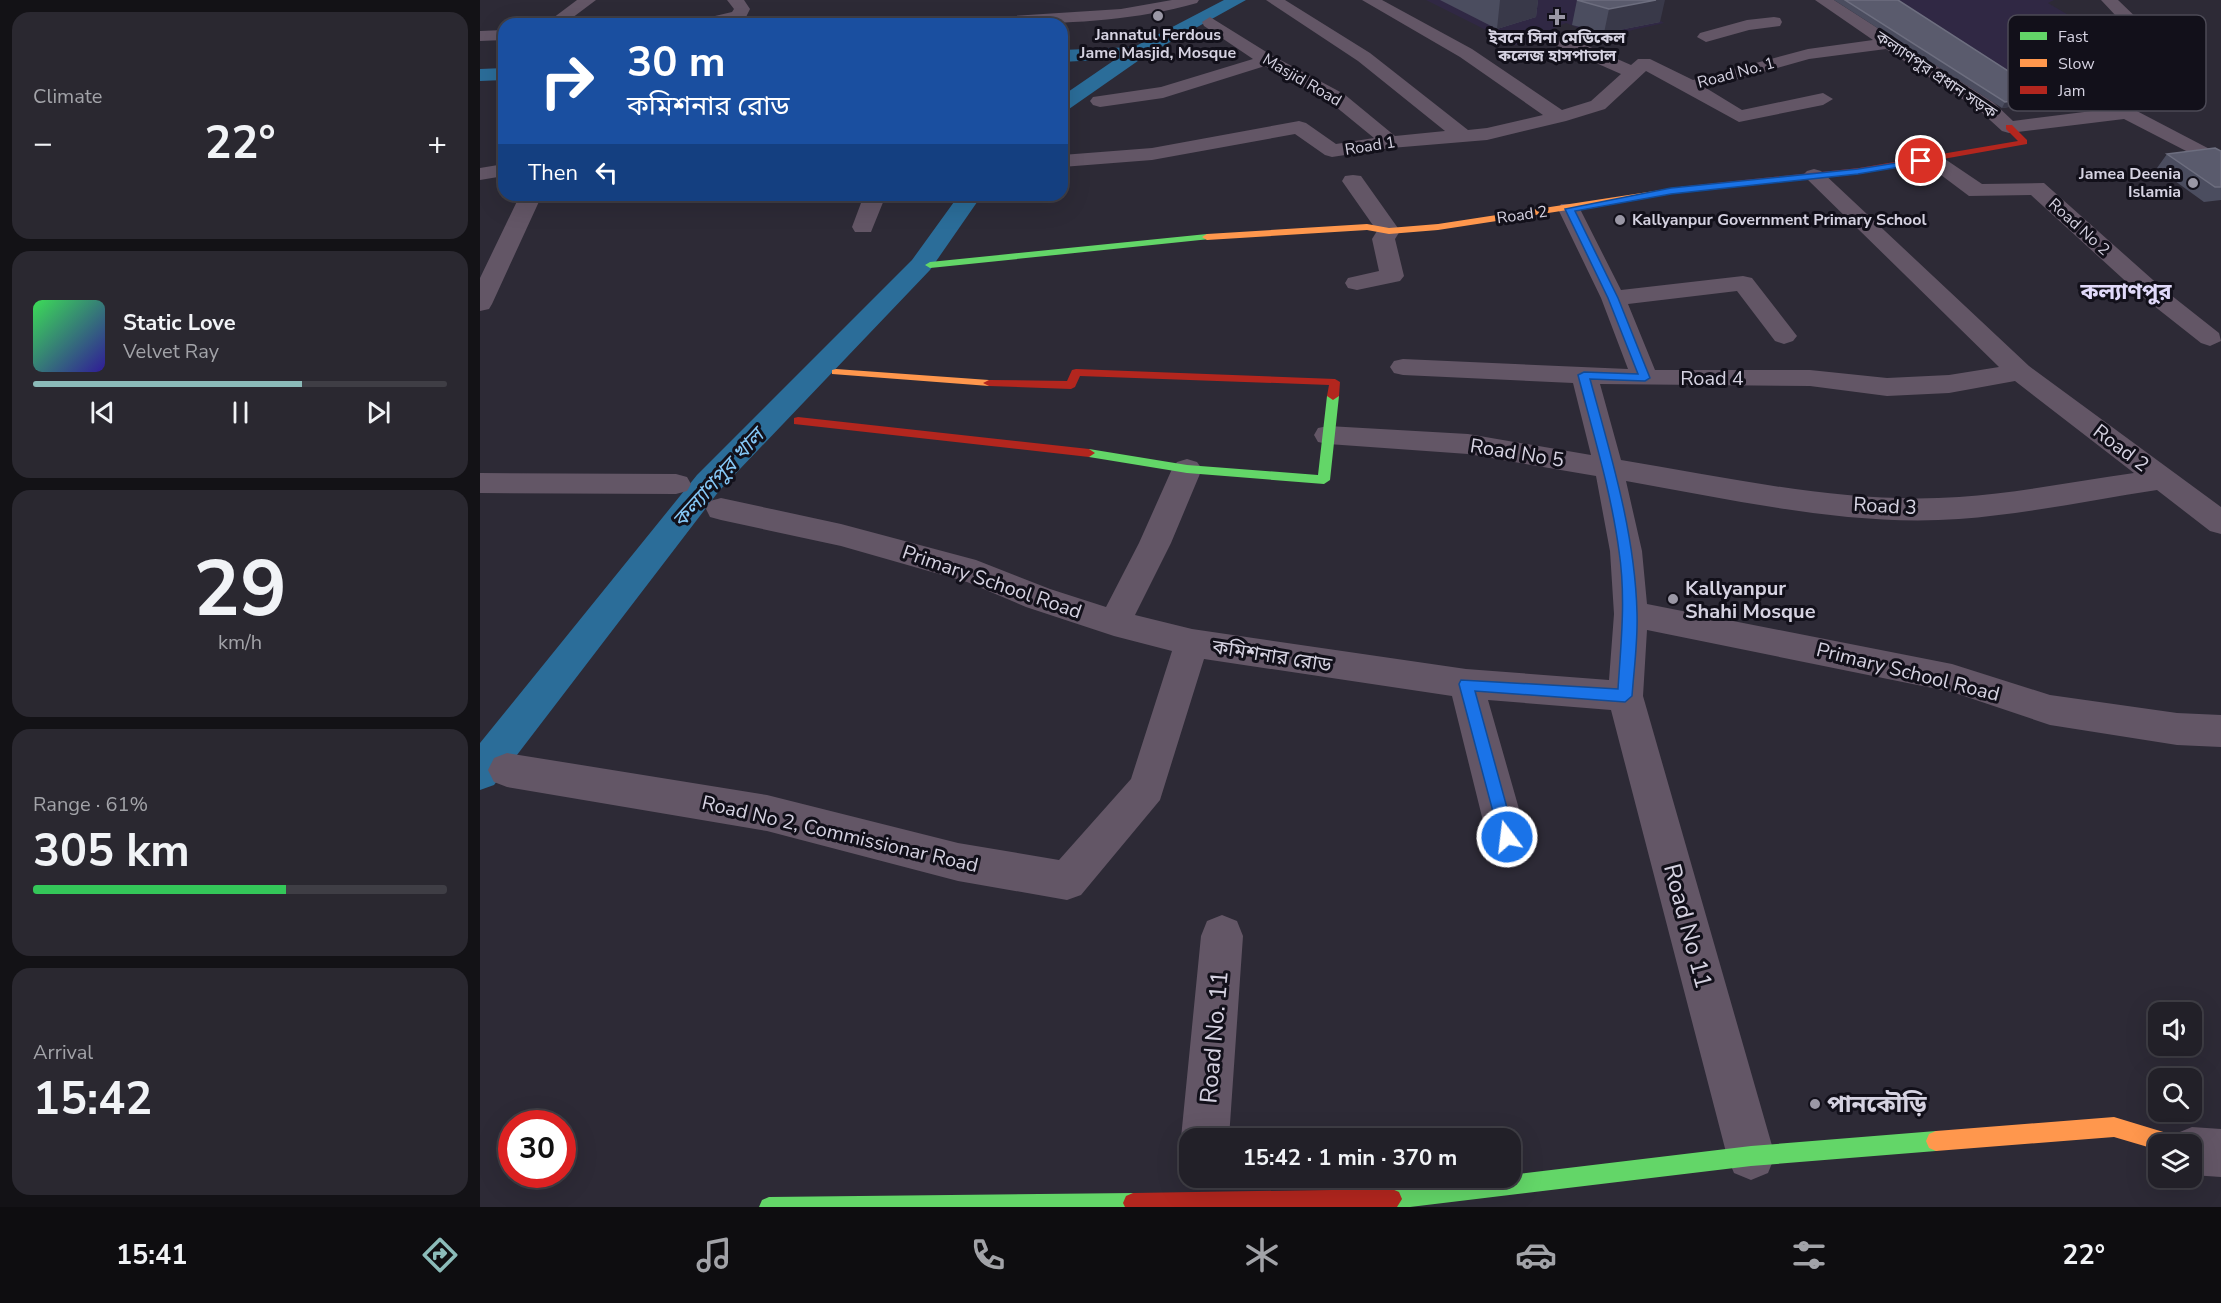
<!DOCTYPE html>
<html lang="en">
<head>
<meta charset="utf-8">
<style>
	:root { --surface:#222028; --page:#2a2830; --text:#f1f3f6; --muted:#a2a3a8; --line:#3f3e45; --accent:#8bbbb9 }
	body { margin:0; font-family:"Nunito Sans","Noto Sans Bengali",sans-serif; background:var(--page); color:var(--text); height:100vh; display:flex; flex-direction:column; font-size:22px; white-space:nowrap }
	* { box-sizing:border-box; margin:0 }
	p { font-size:20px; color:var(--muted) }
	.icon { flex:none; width:33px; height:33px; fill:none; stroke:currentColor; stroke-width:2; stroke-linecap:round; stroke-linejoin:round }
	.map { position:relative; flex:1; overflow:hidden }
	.sheet { display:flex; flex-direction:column; gap:12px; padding:12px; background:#131216; width:480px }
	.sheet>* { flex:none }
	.banner { position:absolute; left:18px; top:18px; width:570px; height:183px; border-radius:18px; box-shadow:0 6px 24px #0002,0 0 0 2px var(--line); background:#1a4fa0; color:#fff; overflow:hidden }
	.fabs { position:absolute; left:1668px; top:1002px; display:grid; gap:12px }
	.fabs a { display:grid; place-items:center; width:54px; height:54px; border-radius:12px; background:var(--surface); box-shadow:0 6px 24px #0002,0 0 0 2px var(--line); font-size:30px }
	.speed { position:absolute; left:18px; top:1110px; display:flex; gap:12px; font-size:30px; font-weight:700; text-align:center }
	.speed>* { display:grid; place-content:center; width:78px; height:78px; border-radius:50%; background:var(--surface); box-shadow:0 6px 24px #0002,0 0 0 2px var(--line); line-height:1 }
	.speed .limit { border:9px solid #d22; background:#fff; color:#111 }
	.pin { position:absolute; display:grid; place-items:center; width:51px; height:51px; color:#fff; margin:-26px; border:3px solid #fff; border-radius:50%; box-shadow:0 2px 6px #0007 }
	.me { position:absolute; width:66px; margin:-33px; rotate:345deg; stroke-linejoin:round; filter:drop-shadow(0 0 4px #0008) }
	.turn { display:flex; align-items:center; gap:21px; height:126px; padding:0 30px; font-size:27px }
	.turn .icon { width:78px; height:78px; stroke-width:2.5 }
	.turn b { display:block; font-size:42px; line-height:51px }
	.then { display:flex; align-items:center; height:57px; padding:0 30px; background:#0003; gap:12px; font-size:22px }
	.big { font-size:45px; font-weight:700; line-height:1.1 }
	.sheet .widget { flex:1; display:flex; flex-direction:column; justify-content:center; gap:9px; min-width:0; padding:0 21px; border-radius:18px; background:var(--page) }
	.sheet .dial { align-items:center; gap:0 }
	.dial b { font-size:78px; line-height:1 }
	.song { display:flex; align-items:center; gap:18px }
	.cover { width:72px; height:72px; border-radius:9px; background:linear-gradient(135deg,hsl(130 70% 55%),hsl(250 70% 35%)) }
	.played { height:6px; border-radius:3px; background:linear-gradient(90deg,var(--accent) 65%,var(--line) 65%) }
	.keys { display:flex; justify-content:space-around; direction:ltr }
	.heat { display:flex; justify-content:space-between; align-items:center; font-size:33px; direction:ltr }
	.charge { height:9px; border-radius:4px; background:linear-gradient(90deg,#34c759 61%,var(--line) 0) }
	.trip { position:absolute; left:699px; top:1128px; width:342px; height:60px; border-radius:18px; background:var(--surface); box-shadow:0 6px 24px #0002,0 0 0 2px var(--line); font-weight:700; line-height:60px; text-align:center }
	.menu { display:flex; height:96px; justify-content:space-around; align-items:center; background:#0e0d10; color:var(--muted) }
	.menu .icon { width:42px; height:42px }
	.menu .on { color:var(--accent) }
	.menu b { font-size:27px; color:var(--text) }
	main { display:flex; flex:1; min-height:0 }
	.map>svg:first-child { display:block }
	.built { fill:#302844 }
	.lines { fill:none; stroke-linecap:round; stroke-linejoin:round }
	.canal { fill:#2b6d99; fill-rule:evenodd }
	.street { fill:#635666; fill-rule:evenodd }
	.fast { fill:#63d668; fill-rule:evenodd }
	.slow { fill:#ff974d; fill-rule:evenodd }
	.jam { fill:#b3261e; fill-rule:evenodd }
	.wall { fill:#4b4d5f }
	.shaded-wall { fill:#393949 }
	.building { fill:#5a5b6d; stroke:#6d6e7f; stroke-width:1.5 }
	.route { fill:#1a73e8; stroke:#114b97; stroke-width:1.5 }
	.poi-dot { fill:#9a97a5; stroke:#12101a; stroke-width:2 }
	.labels { text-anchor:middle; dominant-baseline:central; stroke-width:6; stroke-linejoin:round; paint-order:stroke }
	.far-poi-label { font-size:16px; font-weight:bold; fill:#d5d2e1; stroke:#12101a }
	.far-street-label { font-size:16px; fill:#d5d2e1; stroke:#12101a }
	.street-label { font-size:20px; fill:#d5d2e1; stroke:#12101a }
	.poi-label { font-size:20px; font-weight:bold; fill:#d5d2e1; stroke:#12101a; text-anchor:start }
	.water-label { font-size:21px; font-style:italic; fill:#86c8f7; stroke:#12101a }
	.far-district-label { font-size:22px; font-weight:bold; fill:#e1dafa; stroke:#12101a }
	.near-street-label { font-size:24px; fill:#d5d2e1; stroke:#12101a }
	.near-poi-label { font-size:24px; font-weight:bold; fill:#d5d2e1; stroke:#12101a; text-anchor:start }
	.key { fill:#12101a; stroke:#4c4a56; stroke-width:1.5 }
	.key-label { font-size:16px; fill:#d5d2e1 }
</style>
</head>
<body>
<main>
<section class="sheet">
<div class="widget"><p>Climate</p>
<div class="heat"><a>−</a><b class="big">22°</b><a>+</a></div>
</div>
<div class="widget">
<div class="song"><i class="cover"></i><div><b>Static Love</b><p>Velvet Ray</p></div></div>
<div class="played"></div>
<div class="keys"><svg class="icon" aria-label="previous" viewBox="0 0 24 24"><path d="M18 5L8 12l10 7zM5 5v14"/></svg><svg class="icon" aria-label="pause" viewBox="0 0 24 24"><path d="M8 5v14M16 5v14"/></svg><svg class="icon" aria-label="next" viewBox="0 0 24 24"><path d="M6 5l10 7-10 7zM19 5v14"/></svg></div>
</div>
<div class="widget dial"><b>29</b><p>km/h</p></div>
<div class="widget"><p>Range · 61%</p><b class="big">305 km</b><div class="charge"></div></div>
<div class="widget"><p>Arrival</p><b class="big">15:42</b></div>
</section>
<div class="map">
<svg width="1741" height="1207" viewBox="0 0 1741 1207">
	<rect width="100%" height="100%" fill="#2d2a36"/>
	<!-- built -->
	<path class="built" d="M 946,0 L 1132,0 L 1164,11 L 1184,23 L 1121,37 L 1086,23 L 1036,45 Z
		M 1411,0 L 1574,0 L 1568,3 L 1687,73 L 1615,78 L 1637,94 L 1567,101 Z"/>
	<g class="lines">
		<!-- canal -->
		<path class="canal" d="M 744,0 L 766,0 L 665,56 L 589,109 L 582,111 L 582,96 L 636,59 L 582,62 L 582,50 L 654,47 Z
			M 24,68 L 24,80 L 0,81 L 0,69 Z
			M 479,195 L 502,195 L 450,270 L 239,491 L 14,785 L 0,790 L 0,743 L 217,475 L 432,260 Z"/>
		<!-- street -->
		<path class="street" d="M 97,0 L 116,0 L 84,24 L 65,24 Z
			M 247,0 L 264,0 L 270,9 L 265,19 L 244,24 L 216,24 L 218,20 L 252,12 L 254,9 Z
			M 692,0 L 719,0 L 717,3 C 639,25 560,24 480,24 L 488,19 L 641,9 Z
			M 786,0 L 805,0 L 890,53 L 988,130 L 1007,128 L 1063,115 L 980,57 L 882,0 L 902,0 L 992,49 L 1082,110 L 1111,101 L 1141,74 L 1066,41 L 1063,37 L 1066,33 L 1078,33 L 1151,65 L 1158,59 L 1170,59 L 1213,80 L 1328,49 L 1393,40 L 1335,0 L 1354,0 L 1513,102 L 1533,121 L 1644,107 L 1653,109 L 1741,155 L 1741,169 L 1644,119 L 1529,133 L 1522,131 L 1499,110 L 1406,49 L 1329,59 L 1226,88 L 1262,110 L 1343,93 L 1353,99 L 1343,105 L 1259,122 L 1166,71 L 1125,109 L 1086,121 L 1007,140 L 911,148 L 852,157 L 845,155 L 815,134 L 672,160 L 582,167 L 582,155 L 672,148 L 819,121 L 826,123 L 856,144 L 894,138 L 850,102 L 785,66 L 683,98 L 620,107 L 613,105 L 610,101 L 613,97 L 681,87 L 773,59 L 724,26 L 722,22 L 730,17 L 793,56 L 864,94 L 915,136 L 965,131 L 878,61 Z
			M 1621,0 L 1638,0 L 1664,25 L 1722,64 L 1713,69 L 1707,68 L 1652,33 Z
			M 1294,17 L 1300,18 L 1302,22 L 1300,26 L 1269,30 L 1226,42 L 1217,37 L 1220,33 L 1267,20 Z
			M 24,30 L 24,40 L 0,41 L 0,31 Z
			M 1452,153 L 1459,155 L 1502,184 L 1564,183 L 1682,288 L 1739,333 L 1741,341 L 1730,346 L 1721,343 L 1664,298 L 1551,195 L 1489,196 L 1445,163 L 1442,159 L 1445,155 Z
			M 24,164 L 24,176 L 0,180 L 0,168 Z
			M 1334,169 L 1341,171 L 1549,366 L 1741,507 L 1741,534 L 1730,531 L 1677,490 C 1612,500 1545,514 1479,519 C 1368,527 1255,500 1146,481 L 1162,551 L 1167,604 L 1472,664 L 1570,695 L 1697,713 L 1741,715 L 1741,747 L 1697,745 L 1570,725 L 1472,692 L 1167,630 L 1163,696 L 1295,1156 L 1288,1173 L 1271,1180 L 1254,1173 L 1247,1156 L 1131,710 L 1008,700 L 1047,837 L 1041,850 L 1027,855 L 1013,850 L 1007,837 L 972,696 L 724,659 L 680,800 L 601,895 L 587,900 L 478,881 L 287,831 L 27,787 L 14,782 L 8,770 L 14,758 L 27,753 L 287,795 L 478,843 L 579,860 L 651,779 L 692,651 L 634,636 L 546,607 L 487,582 L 361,546 L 241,520 L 230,517 L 226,509 L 230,501 L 241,498 L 361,524 L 496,560 L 570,589 L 626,607 L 659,543 L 692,469 L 697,462 L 707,459 L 717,462 L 722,469 L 691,543 L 655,615 L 712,629 L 986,669 L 1129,680 L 1134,614 L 1130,551 L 1116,476 L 988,454 L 848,444 L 838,442 L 834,435 L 838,428 L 848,426 L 988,434 L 1111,455 L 1093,383 L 923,375 L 914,373 L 910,367 L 914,361 L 923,359 L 1148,369 L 1121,298 L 1078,209 L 1081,204 L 1097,204 L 1100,209 L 1141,290 L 1263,276 L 1272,278 L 1317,336 L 1313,341 L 1304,344 L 1295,341 L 1257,291 L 1148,304 L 1175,370 L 1330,370 L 1407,378 L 1469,375 L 1519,367 L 1327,179 L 1323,175 L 1327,171 ZM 1535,381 L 1654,473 C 1596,481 1537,493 1479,497 C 1366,505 1252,478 1141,460 L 1120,384 L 1330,386 L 1407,396 L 1469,393 Z
			M 873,175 L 881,176 L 920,231 L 915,239 L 924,276 L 920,281 L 877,290 L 868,288 L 865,283 L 868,278 L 899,271 L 892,239 L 897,231 L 862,181 L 865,176 Z
			M 40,195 L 62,195 L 12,304 L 9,309 L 0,311 L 0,278 Z
			M 384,195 L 406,195 L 391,232 L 375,232 L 372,227 Z
			M 0,473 L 196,474 L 207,477 L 211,484 L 207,491 L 196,494 L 0,493 Z
			M 742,915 L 757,921 L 763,936 L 749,1138 L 710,1138 L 710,1155 L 701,1138 L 721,936 L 727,921 Z
			M 1712,1127 L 1741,1129 L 1741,1177 L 1712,1175 L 1712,1144 L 1691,1144 L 1695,1134 Z"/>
		<!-- fast -->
		<path class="fast" d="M 727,234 L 732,237 L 730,239 L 450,268 L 445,265 L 450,262 Z
			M 853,392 L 859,396 L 850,480 L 844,484 L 707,473 L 609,457 L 603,453 L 609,449 L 707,465 L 838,475 L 847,396 Z
			M 1456,1131 L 1463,1134 L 1466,1141 L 1463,1148 L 1456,1151 L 1271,1166 L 930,1207 L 907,1207 L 902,1199 L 905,1192 L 912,1189 L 1008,1178 L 1030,1178 L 1030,1175 L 1271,1146 Z
			M 653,1193 L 660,1196 L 663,1203 L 661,1207 L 279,1207 L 282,1200 L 289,1197 Z"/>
		<!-- slow -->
		<path class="slow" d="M 1207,186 L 1210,187 L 1210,191 L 958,230 L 909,234 L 887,230 L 727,240 L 722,237 L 727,234 L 887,224 L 909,228 L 958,224 Z
			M 356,369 L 509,380 L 515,383 L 509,386 L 352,374 L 352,370 Z
			M 1634,1117 L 1690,1134 L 1697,1137 L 1700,1144 L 1678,1144 L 1678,1150 L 1634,1137 L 1456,1151 L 1449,1148 L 1446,1141 L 1449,1134 L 1456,1131 Z"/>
		<!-- jam -->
		<path class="jam" d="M 1526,125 L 1532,125 L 1547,140 L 1547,144 L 1379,174 L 1207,192 L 1203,189 L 1207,186 L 1379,168 L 1538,141 L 1526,129 Z
			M 596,369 L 855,379 L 860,382 L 859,396 L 853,400 L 847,396 L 849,385 L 600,376 L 595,387 L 591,389 L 509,386 L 503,383 L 509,380 L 587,381 L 592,370 Z
			M 318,417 L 609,449 L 615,453 L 609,457 L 314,424 L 314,418 Z
			M 912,1189 L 919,1192 L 922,1199 L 917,1207 L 645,1207 L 643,1203 L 646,1196 L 653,1193 Z"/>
	</g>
	<!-- wall -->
	<path class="wall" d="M 960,0 L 1058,0 L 1056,17 L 1017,29 Z
		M 1097,0 L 1180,22 L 1124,33 L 1092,25 Z
		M 1354,0 L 1418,0 L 1567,96 L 1564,102 L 1522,108 Z
		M 1741,151 L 1741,200 L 1724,202 L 1677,168 L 1687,154 Z"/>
	<!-- shaded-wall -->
	<path class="shaded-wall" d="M 1020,0 L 1058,0 L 1056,17 L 1017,29 Z
		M 1176,0 L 1185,0 L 1180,22 L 1124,33 L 1129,9 Z
		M 1567,96 L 1564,102 L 1522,108 L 1525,102 Z"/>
	<!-- building -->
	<path class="building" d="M 1097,0 L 1176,0 L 1129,9 Z
		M 1365,0 L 1418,0 L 1567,96 L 1525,102 Z
		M 1735,148 L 1741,151 L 1741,187 L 1735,187 L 1687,154 Z"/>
	<!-- route -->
	<path class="route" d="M 1441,159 L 1444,163 L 1378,174 L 1191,194 L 1095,211 L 1138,298 L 1170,378 L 1165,381 L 1110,379 C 1131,456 1155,533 1157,613 C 1158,640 1154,669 1152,696 L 1145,702 L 995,691 L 1035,837 L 1033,842 L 1027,844 L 1021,842 L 979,684 L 981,680 L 1138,689 C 1141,643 1146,597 1139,551 C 1131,491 1113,433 1098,375 L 1104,372 L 1158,374 L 1128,298 L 1085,209 L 1191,188 L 1378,169 Z"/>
	<!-- markers -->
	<g class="poi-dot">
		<circle cx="678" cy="16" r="6"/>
		<path d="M1074 8h6v6h6v6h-6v6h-6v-6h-6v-6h6z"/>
		<circle cx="1713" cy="183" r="6"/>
		<circle cx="1140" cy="220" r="6"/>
		<circle cx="1193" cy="599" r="6"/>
		<circle cx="1335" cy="1104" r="6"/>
	</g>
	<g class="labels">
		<!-- far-poi labels -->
		<g class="far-poi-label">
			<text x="678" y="35">Jannatul Ferdous<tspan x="678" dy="18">Jame Masjid, Mosque</tspan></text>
			<text x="1077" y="38">ইবনে সিনা মেডিকেল<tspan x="1077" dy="18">কলেজ হাসপাতাল</tspan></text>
			<text x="1701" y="174" text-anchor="end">Jamea Deenia<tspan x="1701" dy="18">Islamia</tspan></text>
			<text x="1152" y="220" text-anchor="start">Kallyanpur Government Primary School</text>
		</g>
		<!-- far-street labels -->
		<g class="far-street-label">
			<text transform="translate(1256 73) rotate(-15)">Road No. 1</text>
			<text transform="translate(1456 75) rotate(34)">কল্যাণপুর প্রধান সড়ক</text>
			<text transform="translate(822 80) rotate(30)">Masjid Road</text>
			<text transform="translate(890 146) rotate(-9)">Road 1</text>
			<text transform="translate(1042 215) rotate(-8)">Road 2</text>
			<text transform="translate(1599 227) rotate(42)">Road No 2</text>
		</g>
		<!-- street labels -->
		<g class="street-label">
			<text x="1232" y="378">Road 4</text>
			<text transform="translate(1641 448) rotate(37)">Road 2</text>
			<text transform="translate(1037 453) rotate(9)">Road No 5</text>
			<text transform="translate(1405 506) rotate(3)">Road 3</text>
			<text transform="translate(512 582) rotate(19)">Primary School Road</text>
			<text transform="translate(792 656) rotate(9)">কমিশনার রোড</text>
			<text transform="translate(1428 672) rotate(14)">Primary School Road</text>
			<text transform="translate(360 834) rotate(13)">Road No 2, Commissionar Road</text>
		</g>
		<!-- poi labels -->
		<g class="poi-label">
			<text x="1205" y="588">Kallyanpur<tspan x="1205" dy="23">Shahi Mosque</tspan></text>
		</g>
		<!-- water labels -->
		<g class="water-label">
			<text transform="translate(238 478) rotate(-48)">কল্যাণপুর খাল</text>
		</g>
		<!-- far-district labels -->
		<g class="far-district-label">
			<text x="1646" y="292">কল্যাণপুর</text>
		</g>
		<!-- near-street labels -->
		<g class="near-street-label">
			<text transform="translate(1208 926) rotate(75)">Road No 11</text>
			<text transform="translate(734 1037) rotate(-85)">Road No. 11</text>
		</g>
		<!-- near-poi labels -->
		<g class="near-poi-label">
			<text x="1347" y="1104">পানকৌড়ি</text>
		</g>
	</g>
	<!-- legend -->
	<rect x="1528" y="15" width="198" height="96" rx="9" class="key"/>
	<rect x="1540" y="32" width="27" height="8" fill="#63d668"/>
	<rect x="1540" y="59" width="27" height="8" fill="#ff974d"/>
	<rect x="1540" y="86" width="27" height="8" fill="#b3261e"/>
	<g class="key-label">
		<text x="1578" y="42">Fast</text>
		<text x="1578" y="69">Slow</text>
		<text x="1578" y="96">Jam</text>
	</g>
</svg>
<div class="fabs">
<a><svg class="icon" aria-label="sound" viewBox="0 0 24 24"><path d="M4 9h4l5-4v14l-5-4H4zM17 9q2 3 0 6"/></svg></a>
<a><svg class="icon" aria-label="search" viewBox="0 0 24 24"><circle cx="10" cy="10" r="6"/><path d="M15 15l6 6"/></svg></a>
<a><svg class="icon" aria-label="layers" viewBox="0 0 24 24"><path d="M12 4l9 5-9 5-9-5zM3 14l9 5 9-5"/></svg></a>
</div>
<div class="speed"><div class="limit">30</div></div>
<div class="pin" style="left:1441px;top:161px;background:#d93025"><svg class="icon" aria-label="arrive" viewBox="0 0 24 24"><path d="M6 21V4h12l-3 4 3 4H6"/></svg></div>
<svg class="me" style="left:1027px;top:837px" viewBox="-20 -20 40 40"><circle r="17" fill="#1a73e8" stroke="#fff" stroke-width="3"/><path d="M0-11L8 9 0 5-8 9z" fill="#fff"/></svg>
<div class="trip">15:42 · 1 min · 370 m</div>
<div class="banner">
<div class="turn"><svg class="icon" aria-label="right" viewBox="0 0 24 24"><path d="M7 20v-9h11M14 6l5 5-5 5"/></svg><div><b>30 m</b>কমিশনার রোড</div></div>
<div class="then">Then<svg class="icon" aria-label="left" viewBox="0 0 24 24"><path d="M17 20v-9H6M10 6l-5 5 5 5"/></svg></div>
</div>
</div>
</main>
<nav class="menu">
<b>15:41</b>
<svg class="icon on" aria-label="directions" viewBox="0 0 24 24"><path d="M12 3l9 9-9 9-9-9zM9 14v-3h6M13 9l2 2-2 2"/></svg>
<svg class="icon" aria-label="music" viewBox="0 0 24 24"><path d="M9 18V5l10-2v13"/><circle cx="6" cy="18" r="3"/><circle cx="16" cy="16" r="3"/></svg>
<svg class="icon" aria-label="phone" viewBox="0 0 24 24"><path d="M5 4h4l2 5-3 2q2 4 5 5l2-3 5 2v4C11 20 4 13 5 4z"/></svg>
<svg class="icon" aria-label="climate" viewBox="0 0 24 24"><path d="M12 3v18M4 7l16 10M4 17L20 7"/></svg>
<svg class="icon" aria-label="car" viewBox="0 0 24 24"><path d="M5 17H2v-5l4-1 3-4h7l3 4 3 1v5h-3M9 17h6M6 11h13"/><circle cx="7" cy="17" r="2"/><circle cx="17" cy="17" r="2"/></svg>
<svg class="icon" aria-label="filters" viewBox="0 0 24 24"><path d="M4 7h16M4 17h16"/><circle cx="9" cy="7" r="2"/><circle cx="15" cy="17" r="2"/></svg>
<b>22°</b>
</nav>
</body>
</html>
